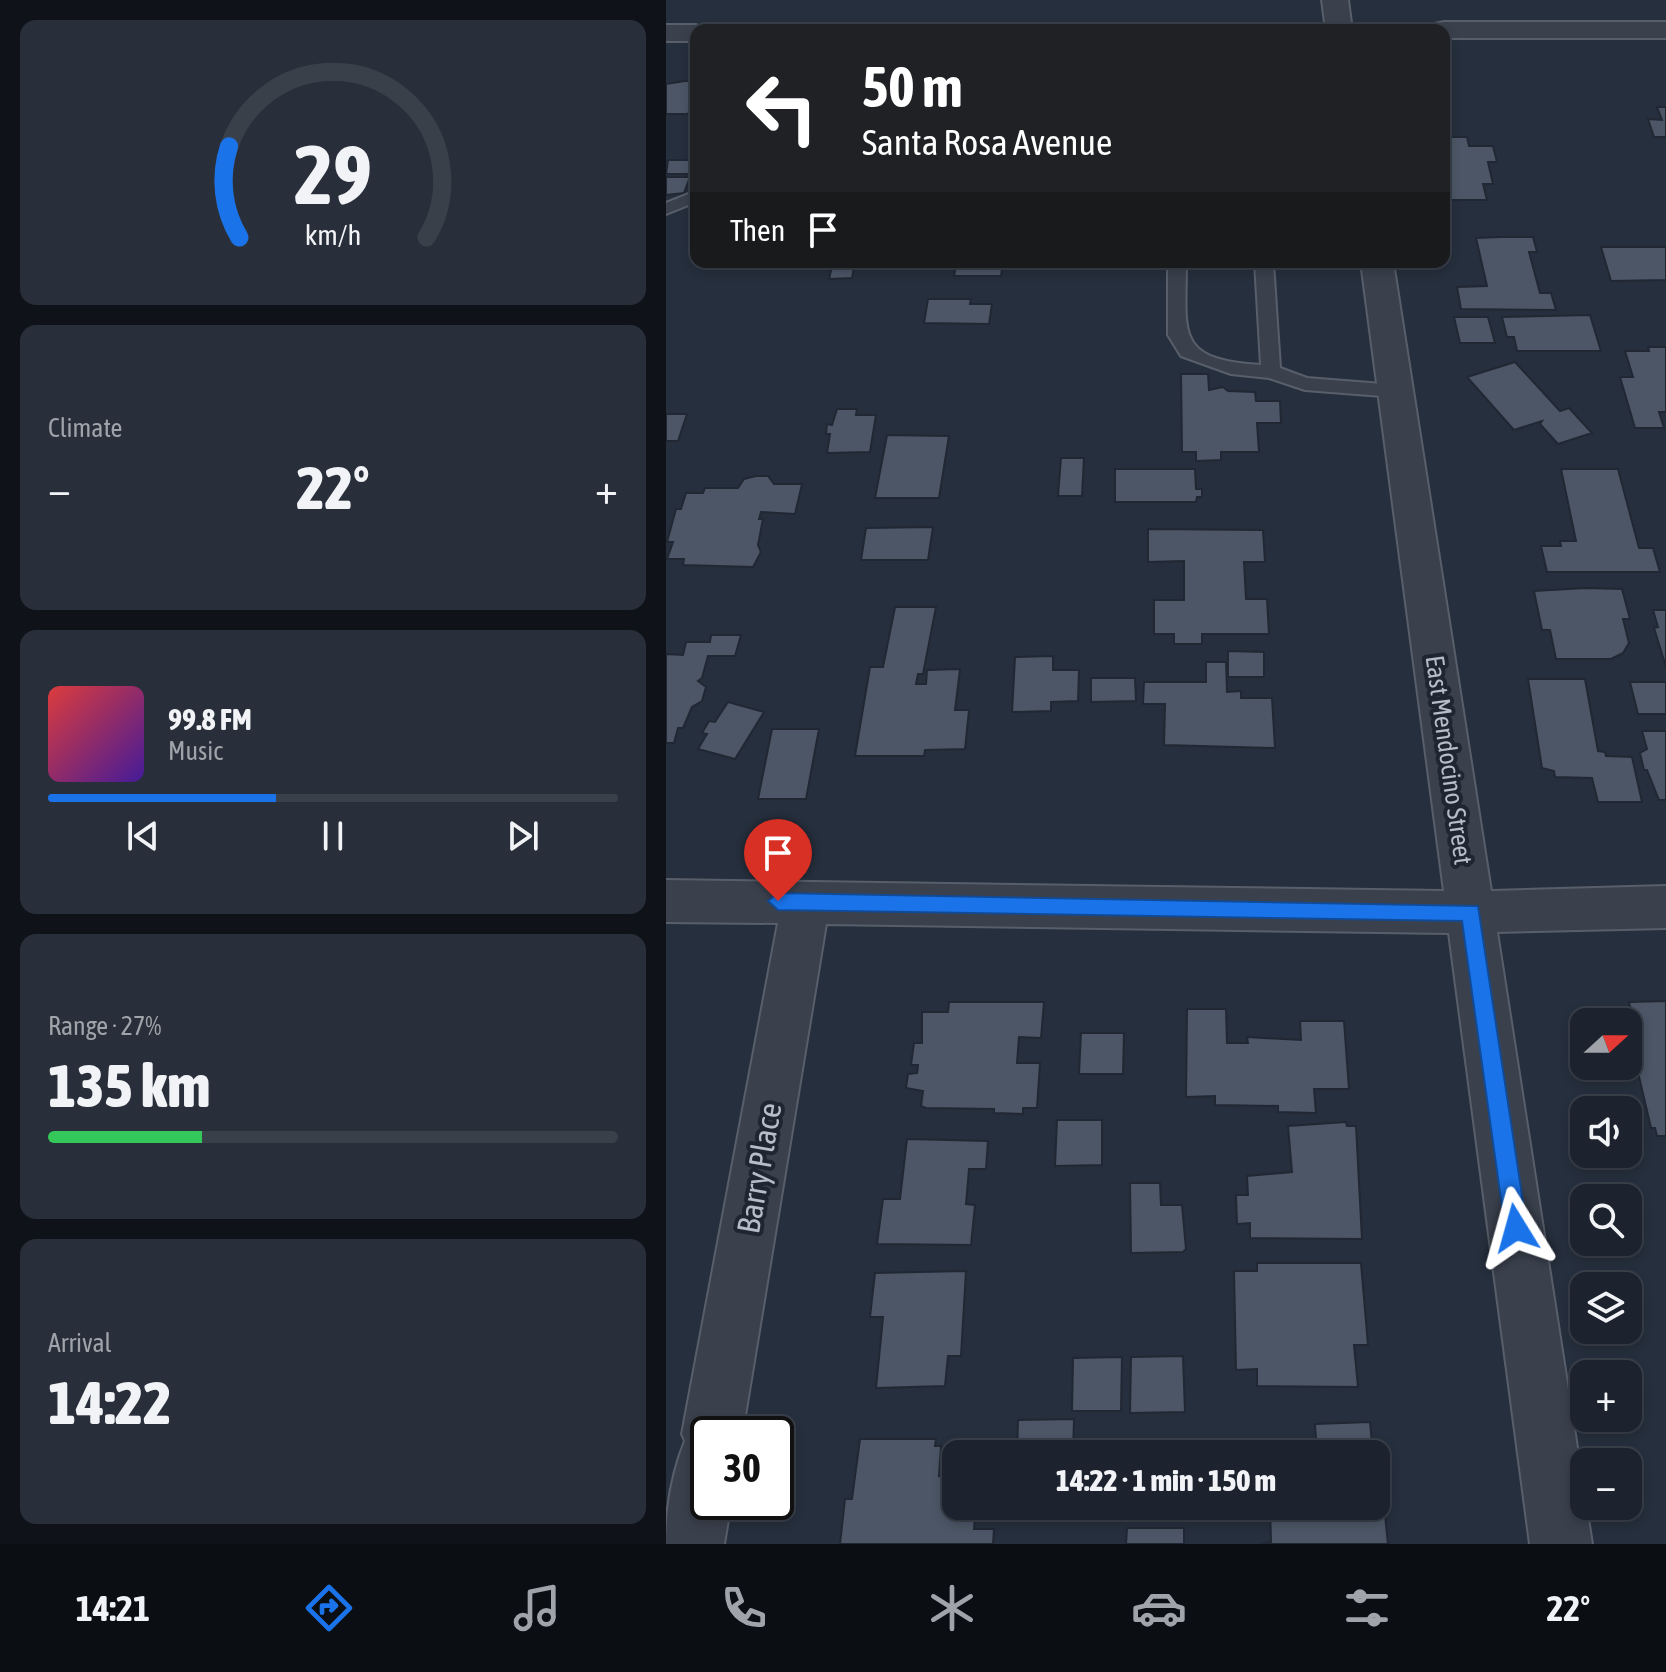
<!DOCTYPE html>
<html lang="en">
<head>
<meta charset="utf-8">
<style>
	:root { --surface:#1c232e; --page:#292f3a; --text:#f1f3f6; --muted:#a0a4aa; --line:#3a404a; --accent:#1a73e8 }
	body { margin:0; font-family:"Asap Condensed",sans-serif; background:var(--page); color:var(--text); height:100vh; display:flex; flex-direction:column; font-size:30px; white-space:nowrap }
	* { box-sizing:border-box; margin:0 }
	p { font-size:26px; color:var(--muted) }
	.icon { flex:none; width:44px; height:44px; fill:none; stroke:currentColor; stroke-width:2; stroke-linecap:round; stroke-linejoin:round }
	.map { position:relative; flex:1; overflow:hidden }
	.panel { display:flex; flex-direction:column; gap:20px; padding:20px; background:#0f1319; width:666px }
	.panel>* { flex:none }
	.hud { position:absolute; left:24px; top:24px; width:760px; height:244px; border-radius:16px; box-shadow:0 4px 12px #0003,0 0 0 2px var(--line); background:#202124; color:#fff; overflow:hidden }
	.needle { width:52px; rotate:69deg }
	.tools { position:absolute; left:904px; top:1008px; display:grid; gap:16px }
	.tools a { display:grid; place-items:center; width:72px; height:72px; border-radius:16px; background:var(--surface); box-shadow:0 4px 12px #0003,0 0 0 2px var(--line); font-size:40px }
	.speed { position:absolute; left:24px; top:1416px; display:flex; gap:16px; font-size:40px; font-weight:700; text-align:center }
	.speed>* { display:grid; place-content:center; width:104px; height:104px; border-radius:50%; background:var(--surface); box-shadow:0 4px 12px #0003,0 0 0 2px var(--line); line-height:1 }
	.speed .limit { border:4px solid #111; border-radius:12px; background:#fff; color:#111 }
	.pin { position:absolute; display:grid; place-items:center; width:68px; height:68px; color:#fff; margin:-82px -34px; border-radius:50% 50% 50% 0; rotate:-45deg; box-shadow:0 0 8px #0007 }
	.pin .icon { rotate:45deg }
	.me { position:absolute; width:88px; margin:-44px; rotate:352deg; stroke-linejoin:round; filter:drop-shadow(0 0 6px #0008) }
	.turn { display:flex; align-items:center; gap:28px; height:168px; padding:0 40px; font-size:36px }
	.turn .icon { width:104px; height:104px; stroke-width:2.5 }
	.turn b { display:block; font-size:56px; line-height:68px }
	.then { display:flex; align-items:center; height:76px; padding:0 40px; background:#0003; gap:16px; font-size:30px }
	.big { font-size:60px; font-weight:800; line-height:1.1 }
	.panel .tile { flex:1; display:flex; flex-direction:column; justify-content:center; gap:12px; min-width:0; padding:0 28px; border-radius:16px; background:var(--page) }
	.panel .dial { align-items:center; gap:0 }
	.dial svg { height:208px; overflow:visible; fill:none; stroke:var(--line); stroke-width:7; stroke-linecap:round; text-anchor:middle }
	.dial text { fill:var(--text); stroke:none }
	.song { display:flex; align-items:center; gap:24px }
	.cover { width:96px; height:96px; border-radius:12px; background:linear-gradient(135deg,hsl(0 70% 55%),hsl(260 70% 35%)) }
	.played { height:8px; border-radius:4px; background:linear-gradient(90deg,var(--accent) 40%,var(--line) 40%) }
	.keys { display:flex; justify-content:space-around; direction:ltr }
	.heat { display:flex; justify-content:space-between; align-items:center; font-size:44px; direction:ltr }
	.charge { height:12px; border-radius:6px; background:linear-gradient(90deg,#34c759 27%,var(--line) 0) }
	.trip { position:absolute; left:276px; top:1440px; width:448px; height:80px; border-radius:16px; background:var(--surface); box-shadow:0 4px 12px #0003,0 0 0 2px var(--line); font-weight:800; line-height:80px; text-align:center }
	.menu { display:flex; height:128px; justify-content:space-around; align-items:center; background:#0b0e12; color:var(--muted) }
	.menu .icon { width:56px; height:56px }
	.menu .current { color:var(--accent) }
	.menu b { font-size:36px; color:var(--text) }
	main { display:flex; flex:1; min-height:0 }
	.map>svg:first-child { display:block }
	.building { fill:#4c5666; stroke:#212834; stroke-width:2 }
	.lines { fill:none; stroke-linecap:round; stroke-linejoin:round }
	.service-casing { stroke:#585f6b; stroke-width:4 }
	.minor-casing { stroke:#585f6b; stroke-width:4 }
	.service { fill:#3a414d; fill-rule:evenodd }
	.minor { fill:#3a414d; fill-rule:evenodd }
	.route { fill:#1a73e8; stroke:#114b97; stroke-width:2 }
	.labels { text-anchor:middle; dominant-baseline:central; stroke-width:8; stroke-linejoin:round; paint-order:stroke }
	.street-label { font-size:26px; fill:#b6bcc8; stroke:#1f2632 }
	.near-street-label { font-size:32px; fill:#b6bcc8; stroke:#1f2632 }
</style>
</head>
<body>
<main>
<section class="panel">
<div class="tile dial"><svg viewBox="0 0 100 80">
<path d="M14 69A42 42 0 1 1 86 69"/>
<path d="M14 69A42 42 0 0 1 10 34" stroke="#1a73e8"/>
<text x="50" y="56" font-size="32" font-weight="700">29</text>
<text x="50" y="72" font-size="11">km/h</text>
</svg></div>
<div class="tile"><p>Climate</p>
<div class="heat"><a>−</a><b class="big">22°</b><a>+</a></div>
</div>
<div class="tile">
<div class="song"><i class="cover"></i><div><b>99.8 FM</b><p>Music</p></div></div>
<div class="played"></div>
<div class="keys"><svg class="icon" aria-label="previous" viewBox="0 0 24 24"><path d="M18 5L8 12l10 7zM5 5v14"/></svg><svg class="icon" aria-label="pause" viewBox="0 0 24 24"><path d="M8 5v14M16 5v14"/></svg><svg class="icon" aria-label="next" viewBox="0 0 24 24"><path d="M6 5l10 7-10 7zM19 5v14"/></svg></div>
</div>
<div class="tile"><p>Range · 27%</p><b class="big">135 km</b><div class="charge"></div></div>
<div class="tile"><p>Arrival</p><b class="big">14:22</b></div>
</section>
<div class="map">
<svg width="1000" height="1544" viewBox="0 0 1000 1544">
	<rect width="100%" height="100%" fill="#262f3d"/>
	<!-- building -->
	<path class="building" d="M 19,81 L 30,81 L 30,106 L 25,106 L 22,114 L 0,114 L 0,84 Z
		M 991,107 L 1000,107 L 1000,137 L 988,137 L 982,119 L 996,120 Z
		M 778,137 L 801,137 L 803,146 L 827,146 L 831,162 L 822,162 L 827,184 L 817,184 L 821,200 L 782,200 L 780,186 L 785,185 Z
		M 2,160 L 30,160 L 30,161 L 25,174 L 0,174 Z
		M 0,177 L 24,177 L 18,193 L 0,195 Z
		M 835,237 L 867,237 L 871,252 L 863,252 L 874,293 L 885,293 L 890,310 L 795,309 L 791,287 L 821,286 L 810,238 Z
		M 935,247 L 1000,247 L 1000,280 L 945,281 Z
		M 167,262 L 189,262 L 186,278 L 163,279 Z
		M 297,262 L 337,262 L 335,276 L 288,276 L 290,265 Z
		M 262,299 L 305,299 L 304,304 L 326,304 L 323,324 L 258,323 Z
		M 924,315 L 935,351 L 851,351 L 848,337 L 841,337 L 836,317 Z
		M 788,317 L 822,317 L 829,343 L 794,343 Z
		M 982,347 L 1000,347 L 1000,412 L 993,412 L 998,428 L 969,428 L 954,377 L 967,377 L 959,351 L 983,351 Z
		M 849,362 L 894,411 L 903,408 L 926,433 L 892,444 L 874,424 L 876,421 L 848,430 L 801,377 Z
		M 515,374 L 542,374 L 543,390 L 557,387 L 562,391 L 589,392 L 590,401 L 614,401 L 615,423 L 591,423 L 593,452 L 555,452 L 555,460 L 530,461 L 530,452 L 516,452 Z
		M 171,409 L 191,409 L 190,415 L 210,415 L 204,452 L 161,453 L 164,434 L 160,434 L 161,424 L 166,425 Z
		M 0,414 L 21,414 L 12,441 L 0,441 Z
		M 221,435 L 283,436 L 273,498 L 209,498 Z
		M 395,458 L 418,458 L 416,496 L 392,496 Z
		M 449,469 L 529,469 L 530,489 L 536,489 L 536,497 L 531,497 L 530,502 L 449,502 Z
		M 895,469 L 952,469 L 973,548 L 987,548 L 994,572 L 881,572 L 875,546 L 895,546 L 894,541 L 910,541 Z
		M 90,476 L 102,476 L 108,484 L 136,484 L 129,514 L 95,512 L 93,519 L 97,519 L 92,545 L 95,552 L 87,567 L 17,565 L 18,559 L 1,559 L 7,542 L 1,542 L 10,509 L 15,509 L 20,493 L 37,493 L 39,488 L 72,488 L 78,479 Z
		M 267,527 L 262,560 L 195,560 L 200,528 Z
		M 482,529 L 597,530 L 599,562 L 578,562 L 580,599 L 601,599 L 603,634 L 536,634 L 536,644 L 508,644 L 508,634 L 488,634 L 488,600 L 518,600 L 518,561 L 482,562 Z
		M 919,588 L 956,589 L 964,619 L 957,619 L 963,643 L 957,653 L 945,659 L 890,659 L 884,630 L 876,630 L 868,591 Z
		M 229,607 L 270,607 L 257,674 L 252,674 L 250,684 L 260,684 L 261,670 L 294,669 L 289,710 L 303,710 L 299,749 L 259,750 L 258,756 L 189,756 L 204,667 L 217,667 Z
		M 987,610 L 1000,610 L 1000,667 L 988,628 L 992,627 Z
		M 45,635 L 75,635 L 69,656 L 42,656 L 36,678 L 32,681 L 40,687 L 36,701 L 26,707 L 17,728 L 12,728 L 8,743 L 0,743 L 0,654 L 17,655 L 20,642 L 44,642 Z
		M 562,651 L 598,652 L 598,677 L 562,677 Z
		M 387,656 L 387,670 L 413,670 L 412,701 L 385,702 L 385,711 L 346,712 L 349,657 Z
		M 540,662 L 560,662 L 561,692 L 575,691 L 575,698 L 606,698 L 609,748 L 498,745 L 499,704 L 477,704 L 478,682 L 540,682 Z
		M 425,678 L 469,678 L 470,701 L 425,702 Z
		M 862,679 L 919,679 L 932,751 L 939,752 L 940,756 L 966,757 L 976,802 L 932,802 L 926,778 L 889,777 L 888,771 L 876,768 Z
		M 964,682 L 1000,682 L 1000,714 L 972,714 Z
		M 62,702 L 98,712 L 69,759 L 32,749 L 41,734 L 36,733 L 43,721 L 49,722 Z
		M 106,729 L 153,729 L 140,799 L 92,799 Z
		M 976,731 L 1000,731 L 1000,800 L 993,800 L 981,770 L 978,770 L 974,753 L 981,749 Z
		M 1000,1001 L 1000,1136 L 991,1136 L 989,1128 L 985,1128 L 964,1038 L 971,1038 L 963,1002 Z
		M 283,1002 L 378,1002 L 375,1038 L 353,1037 L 351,1063 L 374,1063 L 371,1108 L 357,1108 L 357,1114 L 328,1113 L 328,1109 L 260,1108 L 255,1106 L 257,1091 L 240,1088 L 242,1074 L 251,1073 L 252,1065 L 245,1065 L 248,1043 L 256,1043 L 256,1012 L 282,1012 Z
		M 521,1009 L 560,1009 L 561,1043 L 582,1043 L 581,1037 L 635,1040 L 634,1021 L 678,1021 L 683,1089 L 648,1089 L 650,1113 L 612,1112 L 612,1106 L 549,1105 L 549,1096 L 520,1097 Z
		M 415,1033 L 458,1033 L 457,1074 L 413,1074 Z
		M 391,1120 L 436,1120 L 436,1165 L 389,1166 Z
		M 680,1122 L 681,1126 L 690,1126 L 696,1239 L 584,1238 L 584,1223 L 571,1224 L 570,1195 L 582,1195 L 581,1176 L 626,1172 L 622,1126 Z
		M 241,1139 L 322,1141 L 320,1169 L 303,1169 L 300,1204 L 309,1205 L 305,1245 L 211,1244 L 217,1199 L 234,1199 Z
		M 464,1183 L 494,1183 L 495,1205 L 516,1205 L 520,1249 L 517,1252 L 465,1253 Z
		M 591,1263 L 695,1263 L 702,1345 L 688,1345 L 692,1387 L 591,1386 L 591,1369 L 570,1370 L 568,1271 L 591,1271 Z
		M 300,1271 L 295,1356 L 282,1356 L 279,1386 L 210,1388 L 217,1317 L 204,1317 L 209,1273 Z
		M 517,1356 L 519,1412 L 464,1413 L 465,1357 Z
		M 456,1357 L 455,1411 L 406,1411 L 407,1358 Z
		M 408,1419 L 407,1454 L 351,1454 L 352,1420 Z
		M 704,1422 L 707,1454 L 651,1454 L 649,1424 Z
		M 194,1439 L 270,1439 L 269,1446 L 275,1446 L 273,1476 L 290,1478 L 290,1506 L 310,1506 L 308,1529 L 328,1529 L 327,1544 L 174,1544 L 179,1499 L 186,1499 Z
		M 710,1480 L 711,1486 L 716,1486 L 722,1544 L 595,1544 L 605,1542 L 604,1506 L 710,1506 Z
		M 461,1528 L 518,1528 L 518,1544 L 460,1544 Z"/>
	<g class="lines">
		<defs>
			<path id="service" d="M 30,191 L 30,202 L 0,214 L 0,203 Z
				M 502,262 L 520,262 C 520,333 508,360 595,365 L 589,262 L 607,262 L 614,368 L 641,378 L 729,385 L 739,391 L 729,397 L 639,390 L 603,378 L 565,374 L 515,356 L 502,335 Z"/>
			<path id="minor" d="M 656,0 L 682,0 L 686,30 L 660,30 Z
				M 778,22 L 1000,22 L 1000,38 L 778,38 L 778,30 L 765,30 L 768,24 Z
				M 0,25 L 30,25 L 41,30 L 30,30 L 30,41 L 0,41 Z
				M 695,262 L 727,262 L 825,891 L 1000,886 L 1000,928 L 831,932 L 926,1544 L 864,1544 L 783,933 L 160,924 L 76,1434 L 42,1434 L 42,1502 L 65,1502 L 58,1544 L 0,1544 C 0,1510 6,1473 19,1441 L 16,1434 L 112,923 L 0,922 L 0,880 L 778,891 Z"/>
		</defs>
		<!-- service casing -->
		<use href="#service" class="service-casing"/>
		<!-- minor casing -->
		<use href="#minor" class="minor-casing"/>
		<!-- service -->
		<use href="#service" class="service"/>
		<!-- minor -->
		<use href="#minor" class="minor"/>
	</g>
	<!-- route -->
	<path class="route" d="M 112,893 L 812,906 L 861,1228 L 858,1236 L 850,1239 L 842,1236 L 839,1228 L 796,921 L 112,910 L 102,901 Z"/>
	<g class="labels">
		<!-- street labels -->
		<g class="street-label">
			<text transform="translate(783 760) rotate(82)">East Mendocino Street</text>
		</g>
		<!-- near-street labels -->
		<g class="near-street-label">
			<text transform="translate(93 1168) rotate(-80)">Barry Place</text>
		</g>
	</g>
</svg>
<div class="tools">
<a><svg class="needle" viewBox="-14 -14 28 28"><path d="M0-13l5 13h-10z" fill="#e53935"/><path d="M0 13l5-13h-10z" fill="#a0a4aa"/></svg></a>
<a><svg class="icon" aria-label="sound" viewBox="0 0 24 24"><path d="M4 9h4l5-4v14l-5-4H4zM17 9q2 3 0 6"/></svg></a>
<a><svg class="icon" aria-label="search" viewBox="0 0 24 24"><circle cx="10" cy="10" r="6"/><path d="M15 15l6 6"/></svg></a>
<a><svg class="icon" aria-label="layers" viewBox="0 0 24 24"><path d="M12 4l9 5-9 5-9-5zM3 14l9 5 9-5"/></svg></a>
<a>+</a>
<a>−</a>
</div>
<div class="speed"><div class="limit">30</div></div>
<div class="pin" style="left:112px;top:901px;background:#d93025"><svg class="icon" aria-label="arrive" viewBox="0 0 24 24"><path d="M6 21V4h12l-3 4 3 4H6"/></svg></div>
<svg class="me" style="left:850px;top:1228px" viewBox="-20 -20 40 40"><path d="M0-17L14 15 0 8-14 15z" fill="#1a73e8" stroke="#fff" stroke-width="4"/></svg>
<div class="trip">14:22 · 1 min · 150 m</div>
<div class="hud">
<div class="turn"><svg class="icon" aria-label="left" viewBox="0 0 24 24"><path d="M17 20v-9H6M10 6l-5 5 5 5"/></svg><div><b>50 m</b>Santa Rosa Avenue</div></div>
<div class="then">Then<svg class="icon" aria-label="arrive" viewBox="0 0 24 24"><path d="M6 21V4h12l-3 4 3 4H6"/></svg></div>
</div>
</div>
</main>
<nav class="menu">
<b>14:21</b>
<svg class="icon current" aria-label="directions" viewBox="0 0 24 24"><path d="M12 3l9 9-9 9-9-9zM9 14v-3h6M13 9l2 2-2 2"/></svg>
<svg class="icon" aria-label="music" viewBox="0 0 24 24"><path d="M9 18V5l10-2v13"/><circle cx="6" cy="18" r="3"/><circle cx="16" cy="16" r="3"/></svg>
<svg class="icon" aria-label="phone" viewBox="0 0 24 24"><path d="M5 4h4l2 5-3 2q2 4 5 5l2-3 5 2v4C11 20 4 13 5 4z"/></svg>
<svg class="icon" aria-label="climate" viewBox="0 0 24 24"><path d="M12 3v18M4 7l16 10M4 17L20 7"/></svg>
<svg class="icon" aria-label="car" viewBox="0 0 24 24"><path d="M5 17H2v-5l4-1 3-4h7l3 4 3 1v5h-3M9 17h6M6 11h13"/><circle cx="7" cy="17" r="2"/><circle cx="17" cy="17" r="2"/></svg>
<svg class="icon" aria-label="filters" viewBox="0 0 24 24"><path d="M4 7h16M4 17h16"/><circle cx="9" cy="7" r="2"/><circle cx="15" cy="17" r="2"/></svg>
<b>22°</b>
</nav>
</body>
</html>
